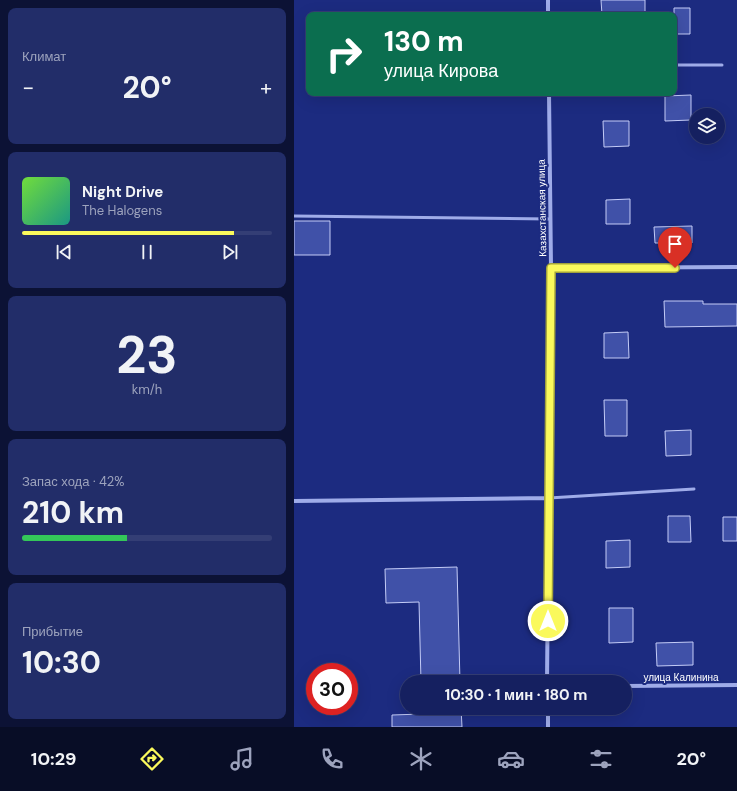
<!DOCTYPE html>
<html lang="ru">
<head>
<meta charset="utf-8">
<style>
	:root { --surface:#152060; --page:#222d69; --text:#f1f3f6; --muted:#9da3bd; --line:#343e75; --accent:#faf95c }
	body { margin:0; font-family:"DM Sans",sans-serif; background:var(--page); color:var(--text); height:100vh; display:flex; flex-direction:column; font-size:15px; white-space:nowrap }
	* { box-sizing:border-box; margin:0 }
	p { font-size:13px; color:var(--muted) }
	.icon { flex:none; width:22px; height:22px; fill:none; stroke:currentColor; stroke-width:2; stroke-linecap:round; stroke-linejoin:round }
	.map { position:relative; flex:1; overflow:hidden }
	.sheet { display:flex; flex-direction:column; gap:8px; padding:8px; background:#0c1235; width:294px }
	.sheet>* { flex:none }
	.top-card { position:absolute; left:12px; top:12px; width:371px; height:84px; border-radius:8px; box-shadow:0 4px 16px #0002,0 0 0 1px var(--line); background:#0b6e4f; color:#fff; overflow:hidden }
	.buttons { position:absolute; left:395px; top:108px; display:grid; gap:8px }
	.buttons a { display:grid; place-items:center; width:36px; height:36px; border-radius:50%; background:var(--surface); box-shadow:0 4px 16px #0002,0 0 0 1px var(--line); font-size:20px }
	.speed { position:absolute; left:12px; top:663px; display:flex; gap:8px; font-size:20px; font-weight:700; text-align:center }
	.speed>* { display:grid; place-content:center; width:52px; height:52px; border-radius:50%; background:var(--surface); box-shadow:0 4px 16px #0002,0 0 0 1px var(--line); line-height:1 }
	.speed .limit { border:6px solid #d22; background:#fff; color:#111 }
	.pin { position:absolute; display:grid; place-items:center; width:34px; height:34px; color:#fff; margin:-41px -17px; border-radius:50% 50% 50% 0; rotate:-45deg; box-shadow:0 0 4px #0007 }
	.pin .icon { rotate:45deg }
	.me { position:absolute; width:44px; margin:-22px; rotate:0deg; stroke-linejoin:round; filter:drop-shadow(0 0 3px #0008) }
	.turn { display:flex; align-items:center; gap:14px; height:84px; padding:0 12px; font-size:18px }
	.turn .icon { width:52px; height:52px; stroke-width:2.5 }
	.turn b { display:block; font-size:28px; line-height:34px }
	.big { font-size:30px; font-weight:700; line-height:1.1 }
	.sheet .card { flex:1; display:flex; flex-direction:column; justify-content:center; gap:6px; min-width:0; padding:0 14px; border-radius:8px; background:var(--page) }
	.sheet .dial { align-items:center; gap:0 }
	.dial b { font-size:52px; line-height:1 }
	.song { display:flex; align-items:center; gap:12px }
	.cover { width:48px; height:48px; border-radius:6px; background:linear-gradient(135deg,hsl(100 70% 55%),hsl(170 70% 35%)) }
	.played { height:4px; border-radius:2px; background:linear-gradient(90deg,var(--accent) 85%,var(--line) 85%) }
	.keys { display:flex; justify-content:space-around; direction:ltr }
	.heat { display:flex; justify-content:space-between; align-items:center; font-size:22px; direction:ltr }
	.charge { height:6px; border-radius:3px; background:linear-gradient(90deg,#34c759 42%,var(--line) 0) }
	.trip { position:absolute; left:106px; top:675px; width:232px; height:40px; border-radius:20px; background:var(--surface); box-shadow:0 4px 16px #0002,0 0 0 1px var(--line); font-weight:700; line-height:40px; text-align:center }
	.menu { display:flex; height:64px; justify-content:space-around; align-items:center; background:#080d26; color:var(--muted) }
	.menu .icon { width:28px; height:28px }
	.menu .selected { color:var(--accent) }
	.menu b { font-size:18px; color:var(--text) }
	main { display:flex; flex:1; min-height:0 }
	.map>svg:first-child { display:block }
	.building { fill:#4051a8; stroke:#c4ccf7 }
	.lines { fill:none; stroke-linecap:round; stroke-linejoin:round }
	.lane { stroke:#9face9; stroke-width:3 }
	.street { stroke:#9face9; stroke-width:4 }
	.route-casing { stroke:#a2a23c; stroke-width:10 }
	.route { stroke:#faf95c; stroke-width:7 }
	.labels { text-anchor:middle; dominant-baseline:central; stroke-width:4; stroke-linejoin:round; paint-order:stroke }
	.street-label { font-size:10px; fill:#fff; stroke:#1c2b80 }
</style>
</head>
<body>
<main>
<section class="sheet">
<div class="card"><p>Климат</p>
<div class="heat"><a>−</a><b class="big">20°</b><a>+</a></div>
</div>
<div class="card">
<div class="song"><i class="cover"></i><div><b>Night Drive</b><p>The Halogens</p></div></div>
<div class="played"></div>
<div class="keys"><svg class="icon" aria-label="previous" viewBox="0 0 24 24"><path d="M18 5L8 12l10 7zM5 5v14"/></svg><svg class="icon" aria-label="pause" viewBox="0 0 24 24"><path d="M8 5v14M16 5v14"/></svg><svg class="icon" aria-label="next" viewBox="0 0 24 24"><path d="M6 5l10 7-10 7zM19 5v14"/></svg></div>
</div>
<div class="card dial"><b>23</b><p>km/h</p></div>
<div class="card"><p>Запас хода · 42%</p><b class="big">210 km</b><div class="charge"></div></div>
<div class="card"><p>Прибытие</p><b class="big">10:30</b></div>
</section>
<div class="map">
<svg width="443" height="727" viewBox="0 0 443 727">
	<rect width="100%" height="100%" fill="#1c2b80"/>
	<!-- building -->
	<path class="building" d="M 307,0 L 351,0 L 351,15 L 308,15 Z
		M 380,8 L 396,8 L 396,34 L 380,34 Z
		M 397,95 L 397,120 L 371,121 L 371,96 Z
		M 309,121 L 335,121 L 335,146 L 310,147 Z
		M 336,199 L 336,224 L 312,224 L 312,200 Z
		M 0,221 L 36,221 L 36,255 L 0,255 Z
		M 398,226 L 398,243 L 361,243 L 360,227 Z
		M 370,301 L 409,301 L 409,304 L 443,304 L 443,326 L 371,327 Z
		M 334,332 L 335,358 L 310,358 L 310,333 Z
		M 310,400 L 333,400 L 333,436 L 311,436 Z
		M 397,430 L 397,455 L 372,456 L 371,431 Z
		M 374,516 L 396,516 L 397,542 L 374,542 Z
		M 429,517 L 443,517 L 443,541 L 429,541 Z
		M 336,540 L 336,567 L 312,568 L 312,541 Z
		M 163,567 L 166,682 L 127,682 L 125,602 L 92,603 L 91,569 Z
		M 315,608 L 339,608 L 339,642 L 315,643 Z
		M 399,642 L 399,665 L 363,666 L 362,643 Z
		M 128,708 L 167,708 L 168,727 L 98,727 L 98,715 L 128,714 Z"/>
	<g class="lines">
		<!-- lane -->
		<path class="lane" d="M 380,65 L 428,65
			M 0,216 L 256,219
			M 255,498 L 400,489"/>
		<!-- street -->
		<path class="street" d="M 254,0 L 254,15
			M 257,268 L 443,267
			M 0,501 L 255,498
			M 253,682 L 257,268 L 255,93
			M 331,686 L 443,685
			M 254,708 L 254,727"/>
	</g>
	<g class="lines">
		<defs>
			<path id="route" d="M 254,621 L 257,268 L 381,268"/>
		</defs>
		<!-- route casing -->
		<use href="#route" class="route-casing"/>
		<!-- route -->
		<use href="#route" class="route"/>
	</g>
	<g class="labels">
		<!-- street labels -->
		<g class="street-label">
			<text transform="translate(248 208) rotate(-91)">Казахстанская улица</text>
			<text x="387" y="677">улица Калинина</text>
		</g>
	</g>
</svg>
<div class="buttons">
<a><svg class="icon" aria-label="layers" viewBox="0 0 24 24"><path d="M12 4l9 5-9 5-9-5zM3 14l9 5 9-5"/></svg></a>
</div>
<div class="speed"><div class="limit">30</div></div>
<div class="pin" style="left:381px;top:268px;background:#d93025"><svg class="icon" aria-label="arrive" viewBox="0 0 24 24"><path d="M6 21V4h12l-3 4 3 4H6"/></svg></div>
<svg class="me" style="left:254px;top:621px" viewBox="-20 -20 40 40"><circle r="17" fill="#faf95c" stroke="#fff" stroke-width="3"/><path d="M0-11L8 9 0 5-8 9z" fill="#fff"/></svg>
<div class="trip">10:30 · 1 мин · 180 m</div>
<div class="top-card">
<div class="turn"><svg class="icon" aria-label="right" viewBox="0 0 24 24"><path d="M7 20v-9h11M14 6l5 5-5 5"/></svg><div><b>130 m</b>улица Кирова</div></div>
</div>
</div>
</main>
<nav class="menu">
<b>10:29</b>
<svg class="icon selected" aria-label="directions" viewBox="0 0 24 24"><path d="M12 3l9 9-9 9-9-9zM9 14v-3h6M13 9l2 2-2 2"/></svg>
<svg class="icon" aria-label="music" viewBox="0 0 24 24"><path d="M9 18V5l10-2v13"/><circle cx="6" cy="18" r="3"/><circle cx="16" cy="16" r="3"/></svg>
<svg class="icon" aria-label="phone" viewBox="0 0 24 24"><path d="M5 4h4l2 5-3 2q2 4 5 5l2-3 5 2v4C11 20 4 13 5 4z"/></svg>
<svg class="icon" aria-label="climate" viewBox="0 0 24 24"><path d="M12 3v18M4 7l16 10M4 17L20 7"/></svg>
<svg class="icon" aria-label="car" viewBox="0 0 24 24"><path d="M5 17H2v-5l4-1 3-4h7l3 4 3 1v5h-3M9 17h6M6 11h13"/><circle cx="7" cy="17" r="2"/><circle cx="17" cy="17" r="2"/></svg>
<svg class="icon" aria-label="filters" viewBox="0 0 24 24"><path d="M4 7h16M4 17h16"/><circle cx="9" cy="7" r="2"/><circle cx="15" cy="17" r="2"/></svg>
<b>20°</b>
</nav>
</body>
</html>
